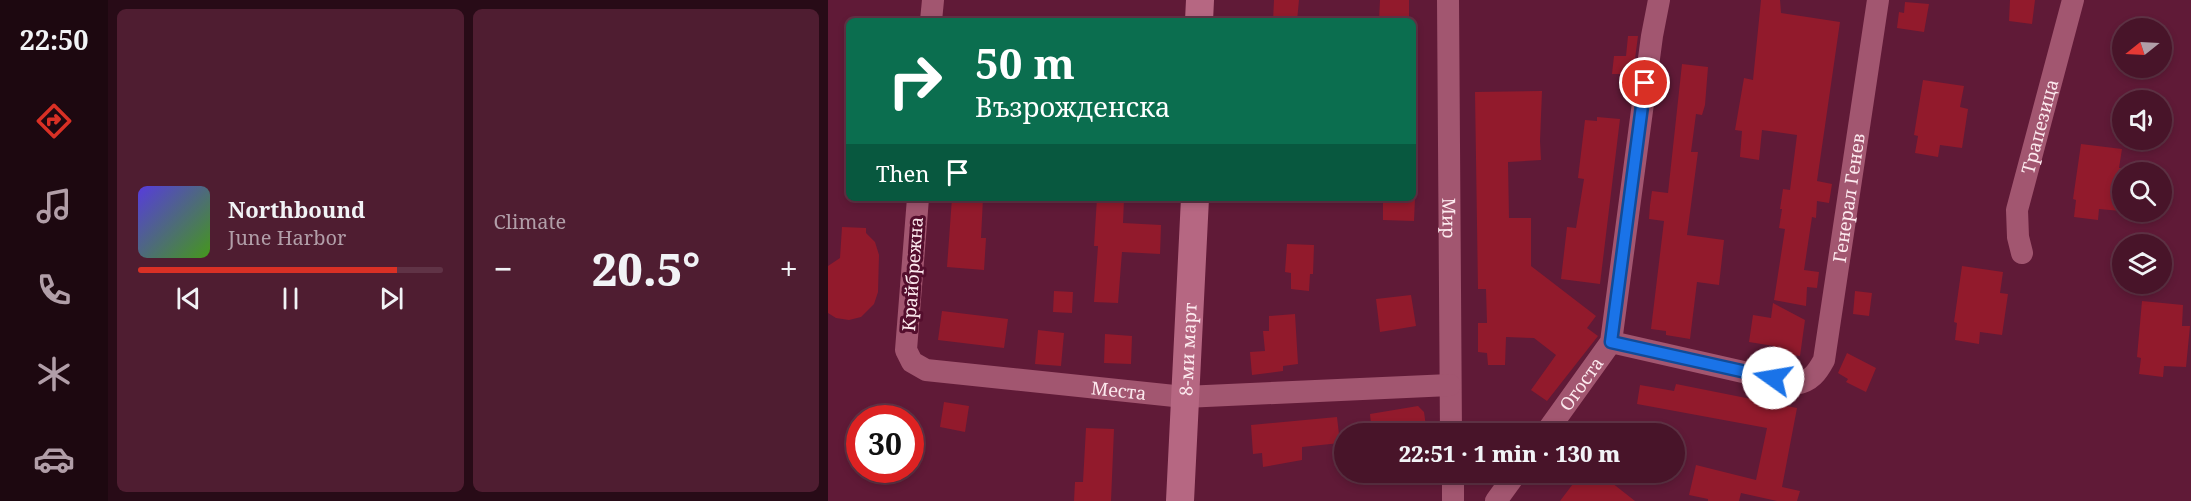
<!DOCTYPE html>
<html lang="en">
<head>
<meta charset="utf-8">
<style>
	:root { --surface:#481429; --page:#4f1d31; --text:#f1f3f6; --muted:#b19ea8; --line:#603346; --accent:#d93025 }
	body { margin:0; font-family:"Noto Serif",serif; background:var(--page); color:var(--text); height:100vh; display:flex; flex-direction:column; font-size:22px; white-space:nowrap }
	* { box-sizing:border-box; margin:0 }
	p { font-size:20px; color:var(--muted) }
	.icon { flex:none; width:33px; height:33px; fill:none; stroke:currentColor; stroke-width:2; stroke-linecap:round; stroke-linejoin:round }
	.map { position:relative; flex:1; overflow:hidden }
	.panel { display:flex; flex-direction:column; gap:9px; padding:9px; background:#280b17; width:720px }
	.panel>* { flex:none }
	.guide { position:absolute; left:18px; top:18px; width:570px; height:183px; border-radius:9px; box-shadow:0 3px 9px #0003,0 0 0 2px var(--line); background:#0b6e4f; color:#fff; overflow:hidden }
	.needle { width:39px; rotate:252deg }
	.controls { position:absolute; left:1284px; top:18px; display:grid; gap:12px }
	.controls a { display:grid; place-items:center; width:60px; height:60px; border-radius:50%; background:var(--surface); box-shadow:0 3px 9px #0003,0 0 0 2px var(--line); font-size:30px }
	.speed { position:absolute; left:18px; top:405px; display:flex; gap:12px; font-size:30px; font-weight:700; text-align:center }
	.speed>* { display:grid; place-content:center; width:78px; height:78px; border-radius:50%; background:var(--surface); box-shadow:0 3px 9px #0003,0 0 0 2px var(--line); line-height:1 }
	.speed .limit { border:9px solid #d22; background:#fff; color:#111 }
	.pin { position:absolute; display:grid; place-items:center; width:51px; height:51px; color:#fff; margin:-26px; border:3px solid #fff; border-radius:50%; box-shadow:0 2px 6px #0007 }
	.me { position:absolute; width:66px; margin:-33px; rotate:283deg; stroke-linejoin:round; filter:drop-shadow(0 0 4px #0008) }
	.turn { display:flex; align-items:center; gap:21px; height:126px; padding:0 30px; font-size:27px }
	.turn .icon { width:78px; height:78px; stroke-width:2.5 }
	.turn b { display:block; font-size:42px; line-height:51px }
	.then { display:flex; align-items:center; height:57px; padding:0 30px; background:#0003; gap:12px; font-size:22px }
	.big { font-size:45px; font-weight:800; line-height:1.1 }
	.panel .widget { flex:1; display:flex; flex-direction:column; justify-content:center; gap:9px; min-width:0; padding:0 21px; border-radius:9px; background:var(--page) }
	.song { display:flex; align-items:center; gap:18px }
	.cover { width:72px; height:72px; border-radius:9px; background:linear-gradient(135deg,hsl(250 70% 55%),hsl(100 70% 35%)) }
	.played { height:6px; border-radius:3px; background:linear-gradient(90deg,var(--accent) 85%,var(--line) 85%) }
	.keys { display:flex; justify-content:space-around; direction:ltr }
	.heat { display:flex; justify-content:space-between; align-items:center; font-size:33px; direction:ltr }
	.panel .tiles { flex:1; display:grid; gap:9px; grid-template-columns:repeat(2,1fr) }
	.trip { position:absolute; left:506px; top:423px; width:351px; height:60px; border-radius:30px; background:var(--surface); box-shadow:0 3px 9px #0003,0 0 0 2px var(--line); font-weight:800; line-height:60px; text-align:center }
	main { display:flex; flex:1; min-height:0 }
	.menu { display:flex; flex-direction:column; width:108px; justify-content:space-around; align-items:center; background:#1d0810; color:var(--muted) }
	.menu .icon { width:42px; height:42px }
	.menu .active { color:var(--accent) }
	.menu b { font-size:27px; color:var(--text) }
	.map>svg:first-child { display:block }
	.building { fill:#921a2c }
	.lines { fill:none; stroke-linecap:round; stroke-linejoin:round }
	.minor { stroke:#a25670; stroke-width:22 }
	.major { stroke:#b66782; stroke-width:28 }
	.route-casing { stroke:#114b97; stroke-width:15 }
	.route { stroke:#1a73e8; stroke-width:10 }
	.labels { text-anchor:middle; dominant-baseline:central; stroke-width:6; stroke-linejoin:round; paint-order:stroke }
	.street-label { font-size:18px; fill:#fce9ee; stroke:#540e2d }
</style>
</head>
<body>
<main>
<nav class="menu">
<b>22:50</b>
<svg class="icon active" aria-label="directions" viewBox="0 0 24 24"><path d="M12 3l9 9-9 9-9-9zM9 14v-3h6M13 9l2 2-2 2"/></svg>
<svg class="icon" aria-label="music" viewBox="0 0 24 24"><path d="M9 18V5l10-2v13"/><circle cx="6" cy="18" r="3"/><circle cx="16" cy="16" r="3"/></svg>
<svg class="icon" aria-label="phone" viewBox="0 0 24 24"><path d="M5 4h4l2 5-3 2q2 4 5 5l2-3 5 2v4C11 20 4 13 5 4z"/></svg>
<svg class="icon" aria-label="climate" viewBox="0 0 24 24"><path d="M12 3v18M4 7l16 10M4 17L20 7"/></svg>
<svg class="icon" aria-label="car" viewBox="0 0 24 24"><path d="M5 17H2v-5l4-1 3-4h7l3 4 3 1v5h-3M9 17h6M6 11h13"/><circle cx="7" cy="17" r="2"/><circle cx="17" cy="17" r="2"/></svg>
</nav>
<section class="panel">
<div class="tiles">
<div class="widget">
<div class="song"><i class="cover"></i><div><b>Northbound</b><p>June Harbor</p></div></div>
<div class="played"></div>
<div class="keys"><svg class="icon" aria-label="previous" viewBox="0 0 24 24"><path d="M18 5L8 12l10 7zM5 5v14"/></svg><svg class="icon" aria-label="pause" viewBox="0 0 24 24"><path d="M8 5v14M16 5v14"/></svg><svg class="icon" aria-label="next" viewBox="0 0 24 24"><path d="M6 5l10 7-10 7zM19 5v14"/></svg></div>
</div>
<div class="widget"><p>Climate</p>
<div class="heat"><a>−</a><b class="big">20.5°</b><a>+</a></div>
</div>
</div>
</section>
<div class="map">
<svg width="1363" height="501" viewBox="0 0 1363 501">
	<rect width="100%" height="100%" fill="#601a37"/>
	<!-- building -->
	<path class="building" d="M 446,0 L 471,0 L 469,21 L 445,21 Z
		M 552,0 L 581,0 L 581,21 L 551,21 Z
		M 933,0 L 952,0 L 953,13 L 1012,22 L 989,181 L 1004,184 L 1001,203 L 989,201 L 988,218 L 984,217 L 976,270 L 991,272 L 989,288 L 979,287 L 978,306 L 946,300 L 957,229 L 951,228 L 954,209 L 952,209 L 955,189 L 962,190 L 969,135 L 934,130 L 931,160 L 912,157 L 914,131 L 907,130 L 916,78 L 925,80 Z
		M 1182,0 L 1207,0 L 1204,24 L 1181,21 Z
		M 1077,2 L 1101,4 L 1096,32 L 1069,28 L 1071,12 L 1076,13 Z
		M 800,36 L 810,36 L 805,74 L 784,74 L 786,56 L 798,56 Z
		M 854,64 L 880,67 L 877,105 L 874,115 L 868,114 L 863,152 L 870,152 L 859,235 L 896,240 L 891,285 L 869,282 L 862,339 L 838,335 L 838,331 L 823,329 L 836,221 L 821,219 L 822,205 L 824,191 L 840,193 Z
		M 1095,80 L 1136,86 L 1132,107 L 1140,109 L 1134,148 L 1112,145 L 1110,157 L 1087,153 L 1090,136 L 1086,135 Z
		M 714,91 L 712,141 L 713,160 L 680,162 L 681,218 L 703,218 L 703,266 L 768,316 L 759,328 L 770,336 L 719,401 L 703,390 L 728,355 L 706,338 L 678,337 L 677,365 L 660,365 L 659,353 L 650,352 L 650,323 L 659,323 L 658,289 L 650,289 L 647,92 Z
		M 769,117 L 792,119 L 772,284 L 733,279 L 739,227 L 748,228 L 756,179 L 750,178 L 757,120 L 769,121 Z
		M 1253,144 L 1294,149 L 1291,168 L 1294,168 L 1293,211 L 1271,209 L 1270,220 L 1246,217 L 1248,200 L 1245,199 Z
		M 124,198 L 155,198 L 153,238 L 158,238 L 156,270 L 119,267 Z
		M 269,198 L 296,199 L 295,223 L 333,225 L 332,254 L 294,252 L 290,303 L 266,302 L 270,246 L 266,246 Z
		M 555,198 L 587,198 L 586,221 L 555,220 Z
		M 14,227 L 38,228 L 38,233 L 47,242 L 51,255 L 50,292 L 46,304 L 33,317 L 21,320 L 8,318 L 0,313 L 0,266 L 12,258 Z
		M 459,244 L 486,245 L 485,274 L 482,274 L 481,291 L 463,289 L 463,273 L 457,272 Z
		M 1134,266 L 1175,272 L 1172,293 L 1180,294 L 1174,335 L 1152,332 L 1151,344 L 1127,340 L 1129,323 L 1126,322 Z
		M 226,291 L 245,292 L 244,313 L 225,312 Z
		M 1027,291 L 1044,293 L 1041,316 L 1025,314 Z
		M 583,295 L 588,326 L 552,332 L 548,299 Z
		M 1314,301 L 1355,305 L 1354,326 L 1362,326 L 1358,367 L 1336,366 L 1335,377 L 1311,374 L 1313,358 L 1309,357 Z
		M 945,303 L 977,320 L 972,356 L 946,353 L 946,346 L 921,342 L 925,315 L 943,318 Z
		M 114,311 L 180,319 L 176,348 L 110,340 Z
		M 467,314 L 470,364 L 455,366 L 455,371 L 424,375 L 422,352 L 437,351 L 435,331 L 441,331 L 441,316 Z
		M 210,330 L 236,333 L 233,366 L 207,364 Z
		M 277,334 L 304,336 L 303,364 L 276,363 Z
		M 1019,353 L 1048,368 L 1038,392 L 1018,382 L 1020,379 L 1010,373 Z
		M 848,384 L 969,408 L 954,487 L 972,491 L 969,501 L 949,501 L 913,493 L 911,501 L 880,501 L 880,499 L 861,495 L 868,465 L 928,480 L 939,428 L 809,404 L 812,385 L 846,391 Z
		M 116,402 L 141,406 L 137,432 L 112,427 Z
		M 590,406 L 596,412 L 599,434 L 544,434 L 542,414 Z
		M 509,417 L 512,443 L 474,447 L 474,460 L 435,467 L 434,453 L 425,454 L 423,425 Z
		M 258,428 L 286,429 L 283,501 L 246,501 L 247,482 L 255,482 Z
		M 754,472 L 770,472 L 807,501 L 732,501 Z"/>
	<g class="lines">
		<!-- minor -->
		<g class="minor">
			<path id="s1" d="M 620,0 L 623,434"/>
			<path d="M 103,21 L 105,0"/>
			<path id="s2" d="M 90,198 L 78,350 L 84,362 L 98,370 L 356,397 L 622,385"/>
			<path id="s3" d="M 1194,253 L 1190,237 L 1189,210 L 1245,0"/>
			<path id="s4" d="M 783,342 L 968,384 C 983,381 989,373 996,360 L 1050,0"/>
			<path id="s5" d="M 717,434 L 783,342 L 824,36 L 831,0"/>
			<path d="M 625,472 L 625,501"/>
			<path d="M 668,501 L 689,472"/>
		</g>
		<!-- major -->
		<g class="major">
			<path d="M 371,21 L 372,0"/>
			<path id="s6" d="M 352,501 L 367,198"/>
		</g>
	</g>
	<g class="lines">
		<defs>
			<path id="route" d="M 817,83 L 783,342 L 945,378"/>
		</defs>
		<!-- route casing -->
		<use href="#route" class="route-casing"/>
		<!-- route -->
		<use href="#route" class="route"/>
	</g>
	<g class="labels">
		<!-- street labels -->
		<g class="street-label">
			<text stroke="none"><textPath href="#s3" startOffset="130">Трапезица</textPath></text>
			<text stroke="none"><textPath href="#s4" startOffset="392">Генерал Генев</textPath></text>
			<text stroke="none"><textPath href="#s1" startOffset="218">Мир</textPath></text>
			<text transform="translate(84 274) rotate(-86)">Крайбрежна</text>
			<text stroke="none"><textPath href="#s6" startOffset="152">8-ми март</textPath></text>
			<text stroke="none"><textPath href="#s5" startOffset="62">Огоста</textPath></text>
			<text stroke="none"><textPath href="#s2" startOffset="376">Места</textPath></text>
		</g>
	</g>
</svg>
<div class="controls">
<a><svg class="needle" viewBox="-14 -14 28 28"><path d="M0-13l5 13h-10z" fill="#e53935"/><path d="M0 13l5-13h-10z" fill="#b19ea8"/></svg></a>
<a><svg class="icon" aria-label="sound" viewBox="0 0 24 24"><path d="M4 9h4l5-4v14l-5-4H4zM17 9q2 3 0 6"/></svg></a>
<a><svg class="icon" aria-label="search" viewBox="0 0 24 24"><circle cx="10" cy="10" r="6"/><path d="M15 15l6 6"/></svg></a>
<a><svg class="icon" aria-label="layers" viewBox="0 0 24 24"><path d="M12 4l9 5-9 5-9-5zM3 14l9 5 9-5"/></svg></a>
</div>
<div class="speed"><div class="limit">30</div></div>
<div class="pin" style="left:817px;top:83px;background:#d93025"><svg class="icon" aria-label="arrive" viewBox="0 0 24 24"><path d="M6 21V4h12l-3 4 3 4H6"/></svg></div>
<svg class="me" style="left:945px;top:378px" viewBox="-20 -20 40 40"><circle r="19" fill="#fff"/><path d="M0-13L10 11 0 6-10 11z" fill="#1a73e8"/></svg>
<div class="trip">22:51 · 1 min · 130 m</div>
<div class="guide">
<div class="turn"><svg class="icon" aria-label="right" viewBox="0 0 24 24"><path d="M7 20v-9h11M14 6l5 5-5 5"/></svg><div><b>50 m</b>Възрожденска</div></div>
<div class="then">Then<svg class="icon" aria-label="arrive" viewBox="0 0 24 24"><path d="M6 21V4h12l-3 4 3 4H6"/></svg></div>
</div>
</div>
</main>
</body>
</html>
